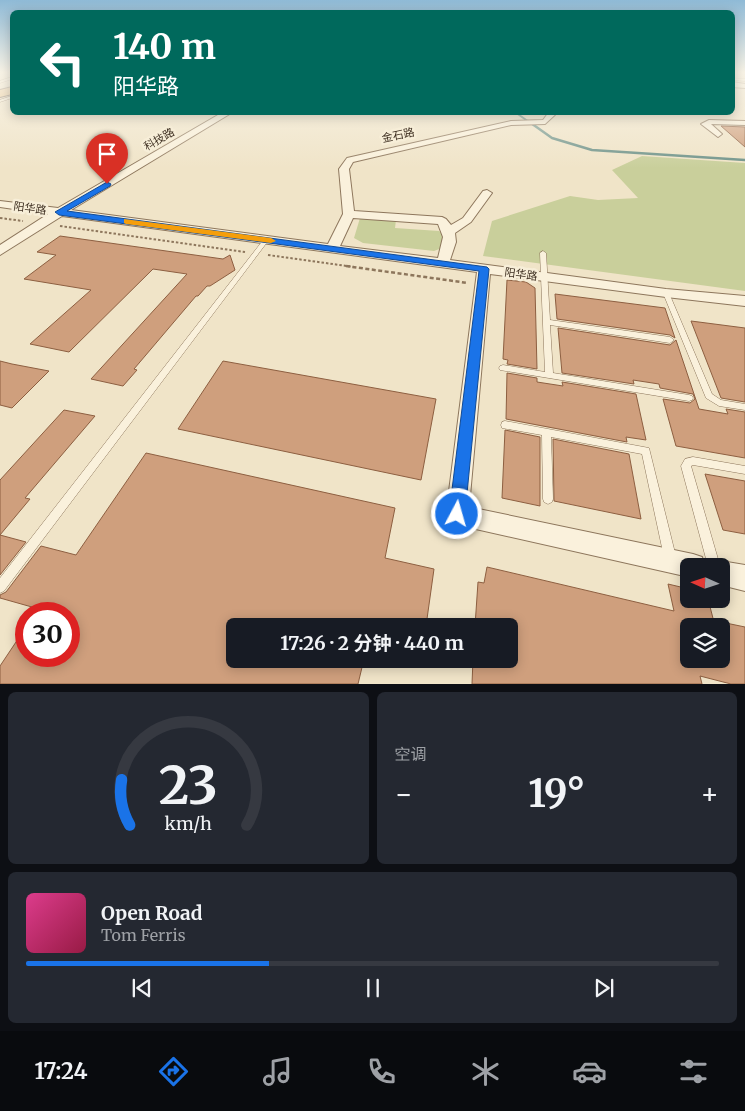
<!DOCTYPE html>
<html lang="zh">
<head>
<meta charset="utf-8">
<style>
	:root { --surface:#171b24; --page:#242831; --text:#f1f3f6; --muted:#9ea1a6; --line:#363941; --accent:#1a73e8 }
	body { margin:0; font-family:Merriweather,"Noto Sans SC",serif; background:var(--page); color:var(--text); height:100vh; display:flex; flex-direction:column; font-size:19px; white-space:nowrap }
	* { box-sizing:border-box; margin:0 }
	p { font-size:16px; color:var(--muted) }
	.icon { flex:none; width:28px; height:28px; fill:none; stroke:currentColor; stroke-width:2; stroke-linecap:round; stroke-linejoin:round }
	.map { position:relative; height:684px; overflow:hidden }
	.sheet { display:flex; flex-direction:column; gap:8px; padding:8px; background:#0d0f14; flex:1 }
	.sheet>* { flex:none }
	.guide { position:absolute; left:10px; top:10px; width:725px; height:105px; border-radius:8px; box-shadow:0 2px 12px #0003; background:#00695c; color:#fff; overflow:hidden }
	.needle { width:32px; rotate:273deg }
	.fabs { position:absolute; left:680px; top:558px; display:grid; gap:10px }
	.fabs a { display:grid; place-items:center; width:50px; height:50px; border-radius:8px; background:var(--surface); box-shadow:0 2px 12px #0003; font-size:25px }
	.speed { position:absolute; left:15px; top:602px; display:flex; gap:10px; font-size:25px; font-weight:700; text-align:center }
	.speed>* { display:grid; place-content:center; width:65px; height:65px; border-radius:50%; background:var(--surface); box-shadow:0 2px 12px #0003; line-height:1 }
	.speed .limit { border:8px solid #d22; background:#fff; color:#111 }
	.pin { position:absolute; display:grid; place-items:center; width:42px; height:42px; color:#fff; margin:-51px -21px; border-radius:50% 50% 50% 0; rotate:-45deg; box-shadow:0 0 5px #0007 }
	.pin .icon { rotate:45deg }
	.me { position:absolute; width:55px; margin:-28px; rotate:6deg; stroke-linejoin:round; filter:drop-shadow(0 0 4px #0008) }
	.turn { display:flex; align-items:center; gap:18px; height:105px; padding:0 20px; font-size:22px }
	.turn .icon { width:65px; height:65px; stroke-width:2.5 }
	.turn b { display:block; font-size:35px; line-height:42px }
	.big { font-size:38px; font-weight:700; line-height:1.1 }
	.sheet .card { flex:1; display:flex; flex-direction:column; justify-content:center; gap:8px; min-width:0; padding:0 18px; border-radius:8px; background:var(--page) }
	.sheet .dial { align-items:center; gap:0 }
	.dial svg { height:130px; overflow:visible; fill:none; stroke:var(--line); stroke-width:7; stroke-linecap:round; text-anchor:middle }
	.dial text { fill:var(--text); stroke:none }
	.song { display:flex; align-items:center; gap:15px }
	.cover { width:60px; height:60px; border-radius:8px; background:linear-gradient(135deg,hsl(330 70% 55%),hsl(340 70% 35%)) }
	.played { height:5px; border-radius:2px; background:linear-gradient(90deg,var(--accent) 35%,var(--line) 35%) }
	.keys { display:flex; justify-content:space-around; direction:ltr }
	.heat { display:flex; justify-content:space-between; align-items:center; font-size:28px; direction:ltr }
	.sheet .tiles { flex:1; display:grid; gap:8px; grid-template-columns:1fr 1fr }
	.card:last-child { grid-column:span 2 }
	.trip { position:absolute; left:226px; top:618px; width:292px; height:50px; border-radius:8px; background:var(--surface); box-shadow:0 2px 12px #0003; font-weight:700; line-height:50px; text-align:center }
	.menu { display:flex; height:80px; justify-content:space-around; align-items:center; background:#090b0e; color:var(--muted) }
	.menu .icon { width:35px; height:35px }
	.menu .on { color:var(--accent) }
	.menu b { font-size:22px; color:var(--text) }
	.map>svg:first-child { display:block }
	.green { fill:#c9cf9b }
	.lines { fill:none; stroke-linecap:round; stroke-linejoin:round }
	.stream-far1 { stroke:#6f938a; stroke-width:2 }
	.stream { stroke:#6f938a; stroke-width:2.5 }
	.building { fill:#cf9f7d; stroke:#8d5f41 }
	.service-casing { stroke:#8d765c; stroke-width:1 }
	.minor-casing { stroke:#8d765c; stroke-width:2 }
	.tertiary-casing { stroke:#8d765c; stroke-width:2 }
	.trunk-casing { stroke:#5b4430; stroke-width:2 }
	.path-far1 { stroke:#8d765c; stroke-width:2; stroke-dasharray:2.5 2; stroke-linecap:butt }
	.path { stroke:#8d765c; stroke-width:2.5; stroke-dasharray:4 2.5; stroke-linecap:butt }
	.service { fill:#faf1dc; fill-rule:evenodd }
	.minor { fill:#faf1dc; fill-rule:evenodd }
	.tertiary { fill:#faf1dc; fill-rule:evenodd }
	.trunk { fill:#eabe7c; fill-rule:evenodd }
	.route { fill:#1a73e8; stroke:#114b97 }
	.slow { fill:#f59e0b }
	.labels { text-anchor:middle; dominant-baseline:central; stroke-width:5; stroke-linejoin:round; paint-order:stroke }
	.far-street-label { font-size:11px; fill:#3d2e20; stroke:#f7eed8 }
</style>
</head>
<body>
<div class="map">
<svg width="745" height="684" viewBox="0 0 745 684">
	<rect width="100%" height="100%" fill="#f0e4c8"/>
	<!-- green -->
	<path class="green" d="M 642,156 L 745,163 L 745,291 L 483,256 L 492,221 L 570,196 L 598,200 L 638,198 L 612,170 Z
		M 360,218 L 396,220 L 395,228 L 439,231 L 444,235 L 442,248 L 434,251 L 363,243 L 354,238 Z"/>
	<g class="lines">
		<!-- stream-far1 -->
		<path class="stream-far1" d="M 515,112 L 529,122"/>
		<!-- stream -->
		<path class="stream" d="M 528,121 L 552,138 L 592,150 L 745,160"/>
	</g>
	<!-- building -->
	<path class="building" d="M 721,126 L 745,127 L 745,147 Z
		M 60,236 L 223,259 L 230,255 L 235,270 L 210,286 L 207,286 L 198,296 L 196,296 L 134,369 L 137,370 L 123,386 L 91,379 L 187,274 L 153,269 L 69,352 L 30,344 L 91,290 L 24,279 L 56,255 L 37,252 Z
		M 507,280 L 526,282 L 535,288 L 537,369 L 507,364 L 508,360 L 503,359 Z
		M 555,294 L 665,308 L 675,338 L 670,335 L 557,319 Z
		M 691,321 L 745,328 L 745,402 L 721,398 Z
		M 558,328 L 670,345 L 676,340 L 699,409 L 728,414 L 726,409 L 745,412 L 745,458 L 676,446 L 663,399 L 690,403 L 695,399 L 693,394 L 660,388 L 659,384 L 633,380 L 634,384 L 562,373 Z
		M 0,361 L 12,364 L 49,371 L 12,408 L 0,405 Z
		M 223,361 L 436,399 L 421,480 L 178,429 Z
		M 507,373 L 537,378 L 537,382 L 563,386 L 562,382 L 636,394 L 646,440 L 626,437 L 627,442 L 506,419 Z
		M 64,410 L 95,416 L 25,498 L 30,499 L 0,535 L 26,542 L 0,575 L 0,480 Z
		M 505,430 L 540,437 L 540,506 L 502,498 Z
		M 553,439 L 629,454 L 641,519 L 554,501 Z
		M 146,453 L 395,508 L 385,558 L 434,569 L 426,626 L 235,626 L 235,659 L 364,659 L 358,684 L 0,684 L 0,666 L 26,627 L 26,656 L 69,656 L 69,614 L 36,614 L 39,609 L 0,598 L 0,595 L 6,592 L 41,546 L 76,555 Z
		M 705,474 L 745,481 L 745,534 L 723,530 Z
		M 487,567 L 674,611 L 668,584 L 689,589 L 689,599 L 708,599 L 715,626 L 689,626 L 689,659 L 721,659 L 721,622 L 745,627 L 745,684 L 731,684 L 700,676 L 702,684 L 472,684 L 473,659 L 510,659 L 510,626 L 475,626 L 478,582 L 484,583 Z"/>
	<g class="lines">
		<defs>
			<path id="service" d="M 12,77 L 12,79 L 0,83 L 0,81 Z
				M 732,78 L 745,79 L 745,81 L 732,80 Z
				M 12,96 L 12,98 L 0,102 L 0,100 Z
				M 266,238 L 268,239 L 268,241 L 4,591 L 0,593 L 0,578 L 264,239 Z
				M 543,251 L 546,253 L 550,320 L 670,337 L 674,340 L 670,343 L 550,325 L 553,373 L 689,395 L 692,396 L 693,398 L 692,400 L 689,401 L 500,370 L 499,368 L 500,366 L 503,365 L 545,372 L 540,253 Z
				M 666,291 L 669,293 L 712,394 L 721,400 L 745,404 L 745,410 L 719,406 L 706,398 L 663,293 Z
				M 505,421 L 649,448 L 676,557 L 674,561 L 670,563 L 666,561 L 664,557 L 642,454 L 551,437 L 553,499 L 552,502 L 548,504 L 544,502 L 543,499 L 542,435 L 502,428 L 501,425 L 502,422 Z
				M 693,457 L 745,466 L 745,474 L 693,465 L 691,466 L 720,566 L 708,566 L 681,466 L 685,459 Z"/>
			<path id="minor" d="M 223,112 L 233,112 L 71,210 L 328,244 L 343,214 L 339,169 L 347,158 L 511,121 L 543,120 L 549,112 L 558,112 L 545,124 L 511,125 L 353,162 L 349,169 L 354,211 L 442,217 L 446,219 L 451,225 L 463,218 L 483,191 L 487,190 L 492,193 L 471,222 L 455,233 L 456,242 L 450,260 L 666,289 L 745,296 L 745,306 L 666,297 L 490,274 L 469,507 L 693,554 L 702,557 L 705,566 L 689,566 L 689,577 L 449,523 L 446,515 L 477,272 L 62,216 L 0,255 L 0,245 L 48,214 L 0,207 L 0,201 L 58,208 ZM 353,218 L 438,224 L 443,237 L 438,258 L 340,246 Z
				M 709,120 L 745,121 L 745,125 L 711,124 L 722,134 L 718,137 L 701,124 Z
				M 721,561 L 745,565 L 745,591 L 721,585 L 721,566 L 711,566 Z"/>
			<path id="tertiary" d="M 732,82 L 745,84 L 745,88 L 732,87 Z"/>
			<path id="trunk" d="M 12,87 L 12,94 L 0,97 L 0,90 Z"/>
		</defs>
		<!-- service casing -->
		<use href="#service" class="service-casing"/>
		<!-- minor casing -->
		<use href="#minor" class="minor-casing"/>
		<!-- tertiary casing -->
		<use href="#tertiary" class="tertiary-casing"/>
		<!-- trunk casing -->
		<use href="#trunk" class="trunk-casing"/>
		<!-- path-far1 -->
		<path class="path-far1" d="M 0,218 L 23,221
			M 60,226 L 245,252
			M 268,255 L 354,267"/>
		<!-- path -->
		<path class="path" d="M 346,266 L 468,283"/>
		<!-- service -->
		<use href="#service" class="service"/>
		<!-- minor -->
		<use href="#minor" class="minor"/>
		<!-- tertiary -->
		<use href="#tertiary" class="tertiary"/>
		<!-- trunk -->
		<use href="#trunk" class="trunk"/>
	</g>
	<!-- sky -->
	<linearGradient id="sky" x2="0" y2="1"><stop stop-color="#8fbad6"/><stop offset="0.43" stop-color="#f8f3e6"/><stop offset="1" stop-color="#f8f3e6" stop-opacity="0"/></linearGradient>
	<rect width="745" height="168" fill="url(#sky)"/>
	<!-- route -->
	<path class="route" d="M 107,182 L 111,184 L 110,186 L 67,211 L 487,267 L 489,269 L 465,514 L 463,520 L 457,522 L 452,520 L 449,514 L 479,271 L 59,215 L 55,212 Z"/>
	<!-- slow -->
	<path class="slow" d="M 124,219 L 271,238 L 276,241 L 271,243 L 126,224 L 124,223 Z"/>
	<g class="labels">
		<!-- far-street labels -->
		<g class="far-street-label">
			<text transform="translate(398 135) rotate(-12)">金石路</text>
			<text transform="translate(159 139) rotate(-30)">科技路</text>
			<text transform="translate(30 208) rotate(8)">阳华路</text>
			<text transform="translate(521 274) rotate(8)">阳华路</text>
		</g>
	</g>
</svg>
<div class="fabs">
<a><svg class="needle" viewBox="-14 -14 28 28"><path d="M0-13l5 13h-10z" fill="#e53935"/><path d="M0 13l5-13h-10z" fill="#9ea1a6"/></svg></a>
<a><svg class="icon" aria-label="layers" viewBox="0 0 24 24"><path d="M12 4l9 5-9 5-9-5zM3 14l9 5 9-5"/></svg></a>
</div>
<div class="speed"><div class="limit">30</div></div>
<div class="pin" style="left:107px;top:184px;background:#d93025"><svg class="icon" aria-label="arrive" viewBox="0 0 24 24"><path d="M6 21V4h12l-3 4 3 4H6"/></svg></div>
<svg class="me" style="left:457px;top:514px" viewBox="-20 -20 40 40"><circle r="17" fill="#1a73e8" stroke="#fff" stroke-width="3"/><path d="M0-11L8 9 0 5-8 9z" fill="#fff"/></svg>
<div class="trip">17:26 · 2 分钟 · 440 m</div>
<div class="guide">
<div class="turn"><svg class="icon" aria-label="left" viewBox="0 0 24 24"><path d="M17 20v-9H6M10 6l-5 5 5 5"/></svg><div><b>140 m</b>阳华路</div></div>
</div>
</div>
<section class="sheet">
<div class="tiles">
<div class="card dial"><svg viewBox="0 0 100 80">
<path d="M14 69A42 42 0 1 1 86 69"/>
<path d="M14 69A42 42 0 0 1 9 41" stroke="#1a73e8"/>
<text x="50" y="56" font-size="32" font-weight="700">23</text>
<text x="50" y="72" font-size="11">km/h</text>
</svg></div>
<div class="card"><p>空调</p>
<div class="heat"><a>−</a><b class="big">19°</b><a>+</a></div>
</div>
<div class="card">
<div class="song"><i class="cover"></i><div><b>Open Road</b><p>Tom Ferris</p></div></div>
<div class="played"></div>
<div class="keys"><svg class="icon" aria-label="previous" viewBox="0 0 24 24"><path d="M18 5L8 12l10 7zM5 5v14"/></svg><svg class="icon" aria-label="pause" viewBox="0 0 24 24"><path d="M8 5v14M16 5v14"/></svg><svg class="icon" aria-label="next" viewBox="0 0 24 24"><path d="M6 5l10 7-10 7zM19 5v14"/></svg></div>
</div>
</div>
</section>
<nav class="menu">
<b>17:24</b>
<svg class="icon on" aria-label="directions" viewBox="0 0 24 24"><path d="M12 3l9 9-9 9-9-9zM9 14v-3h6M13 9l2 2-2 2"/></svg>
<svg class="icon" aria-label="music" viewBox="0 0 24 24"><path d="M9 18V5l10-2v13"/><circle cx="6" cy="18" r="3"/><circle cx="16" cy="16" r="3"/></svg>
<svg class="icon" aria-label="phone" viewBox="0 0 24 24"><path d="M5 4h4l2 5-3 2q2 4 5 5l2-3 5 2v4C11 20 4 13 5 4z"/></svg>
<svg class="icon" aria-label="climate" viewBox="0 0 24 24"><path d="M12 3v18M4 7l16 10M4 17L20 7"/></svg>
<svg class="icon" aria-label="car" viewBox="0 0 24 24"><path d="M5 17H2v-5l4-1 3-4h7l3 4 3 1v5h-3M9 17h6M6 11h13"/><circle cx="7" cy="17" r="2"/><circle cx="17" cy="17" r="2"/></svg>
<svg class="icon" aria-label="filters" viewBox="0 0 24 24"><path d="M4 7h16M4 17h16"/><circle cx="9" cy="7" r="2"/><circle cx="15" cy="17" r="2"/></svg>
</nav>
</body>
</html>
